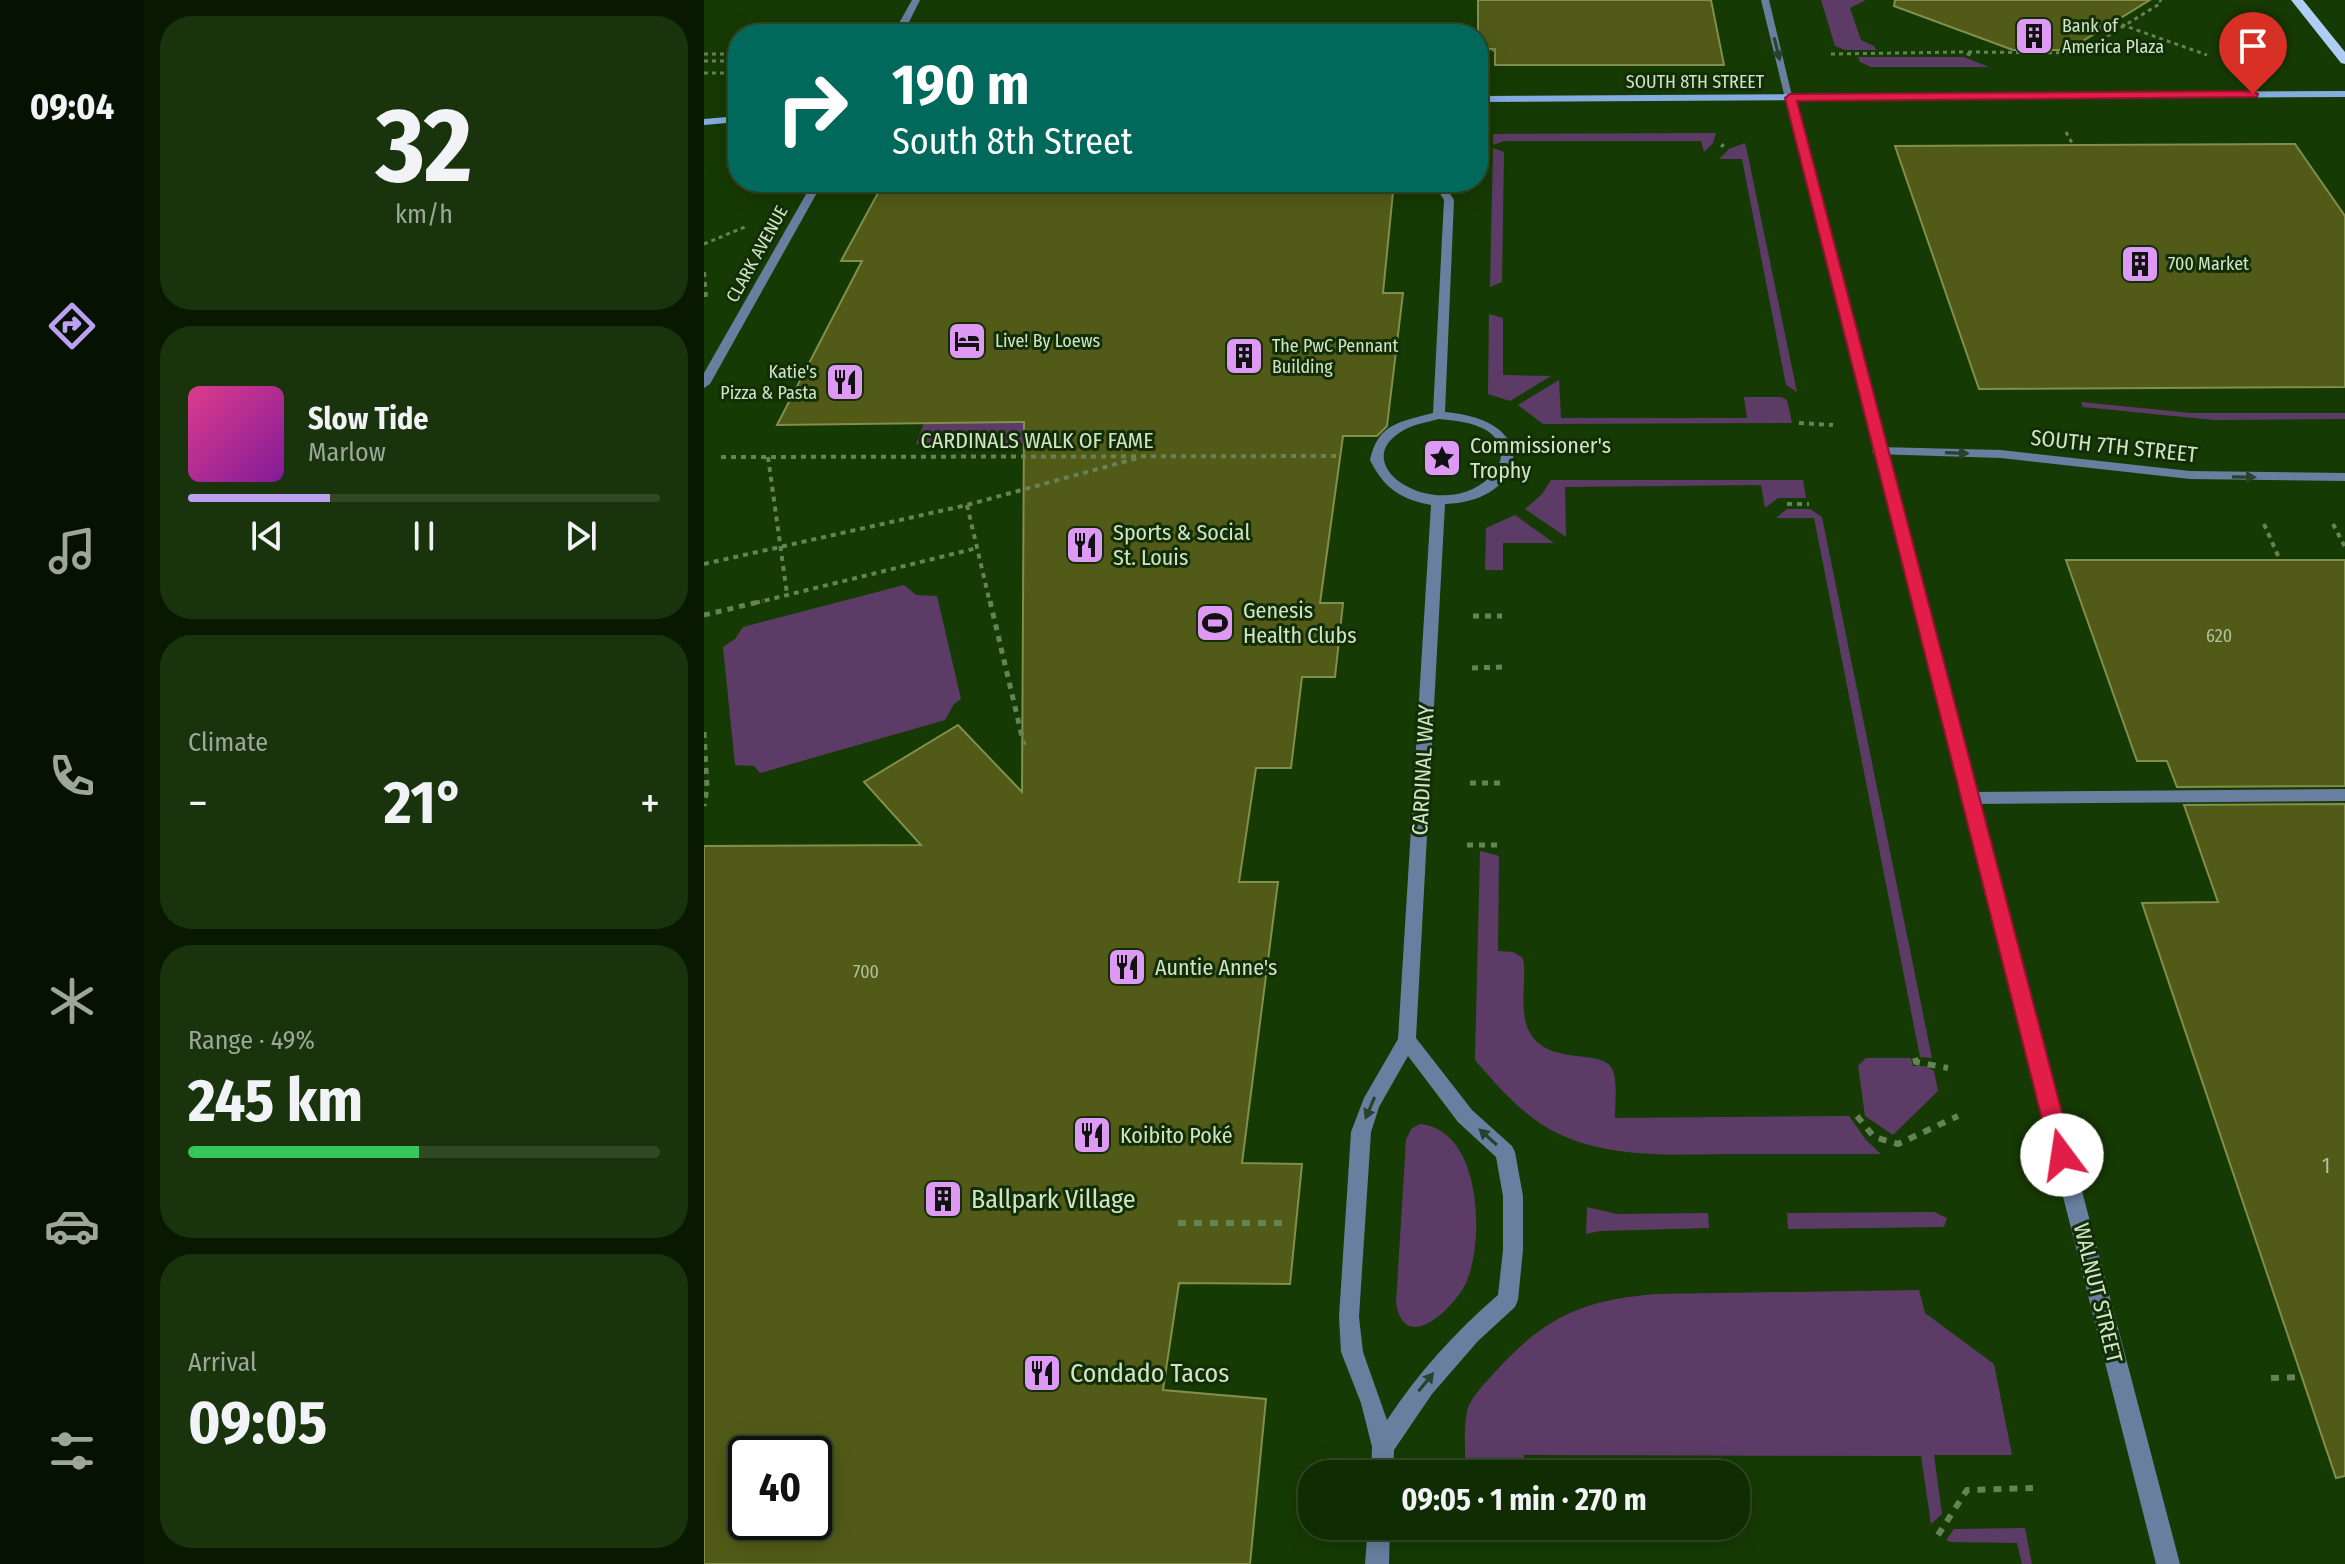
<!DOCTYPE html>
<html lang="en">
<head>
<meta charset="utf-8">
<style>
	:root { --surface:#102c02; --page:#19340c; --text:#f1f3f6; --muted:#9ca799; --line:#304824; --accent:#bca0f2 }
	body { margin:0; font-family:"Fira Sans Condensed",sans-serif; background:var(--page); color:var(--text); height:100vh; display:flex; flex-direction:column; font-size:30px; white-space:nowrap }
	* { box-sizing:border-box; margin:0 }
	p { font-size:26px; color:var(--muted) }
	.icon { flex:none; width:44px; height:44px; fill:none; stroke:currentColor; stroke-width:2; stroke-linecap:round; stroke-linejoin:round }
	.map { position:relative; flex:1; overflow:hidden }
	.panel { display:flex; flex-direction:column; gap:16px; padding:16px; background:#091801; width:560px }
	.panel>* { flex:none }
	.guide { position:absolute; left:24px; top:24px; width:760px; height:168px; border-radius:32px; box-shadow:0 4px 20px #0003,0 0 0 2px var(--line); background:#00695c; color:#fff; overflow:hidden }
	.speed { position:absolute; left:24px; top:1436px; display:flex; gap:16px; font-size:40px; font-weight:700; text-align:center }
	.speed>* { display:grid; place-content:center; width:104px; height:104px; border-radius:50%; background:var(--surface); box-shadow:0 4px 20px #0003,0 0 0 2px var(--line); line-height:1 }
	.speed .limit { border:4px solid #111; border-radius:12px; background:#fff; color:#111 }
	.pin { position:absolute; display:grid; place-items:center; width:68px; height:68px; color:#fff; margin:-82px -34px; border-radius:50% 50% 50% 0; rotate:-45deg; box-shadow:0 0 8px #0007 }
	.pin .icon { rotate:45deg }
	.me { position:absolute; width:88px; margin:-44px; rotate:346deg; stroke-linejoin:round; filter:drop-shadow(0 0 6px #0008) }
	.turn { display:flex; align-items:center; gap:28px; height:168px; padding:0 32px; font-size:36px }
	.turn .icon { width:104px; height:104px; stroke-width:2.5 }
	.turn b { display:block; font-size:56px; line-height:68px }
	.big { font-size:60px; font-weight:700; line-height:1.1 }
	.panel .tile { flex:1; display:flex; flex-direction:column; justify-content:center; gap:12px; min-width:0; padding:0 28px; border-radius:32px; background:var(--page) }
	.panel .dial { align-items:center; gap:0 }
	.dial b { font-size:104px; line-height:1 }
	.song { display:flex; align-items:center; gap:24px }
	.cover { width:96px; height:96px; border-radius:12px; background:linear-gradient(135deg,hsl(330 70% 55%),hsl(290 70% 35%)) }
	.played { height:8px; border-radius:4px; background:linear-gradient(90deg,var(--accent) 30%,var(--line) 30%) }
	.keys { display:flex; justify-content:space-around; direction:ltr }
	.heat { display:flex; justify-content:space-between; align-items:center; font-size:44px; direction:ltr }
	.charge { height:12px; border-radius:6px; background:linear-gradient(90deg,#34c759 49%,var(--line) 0) }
	.trip { position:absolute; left:594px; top:1460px; width:452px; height:80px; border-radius:32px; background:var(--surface); box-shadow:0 4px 20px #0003,0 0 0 2px var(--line); font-weight:700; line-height:80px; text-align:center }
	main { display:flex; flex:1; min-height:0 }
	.tabs { display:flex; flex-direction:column; width:144px; justify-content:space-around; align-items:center; background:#061201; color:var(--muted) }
	.tabs .icon { width:56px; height:56px }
	.tabs .active { color:var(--accent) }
	.tabs b { font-size:36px; color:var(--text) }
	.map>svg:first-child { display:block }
	.green { fill:#5c3c67 }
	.building { fill:#515b17; stroke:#828e4c; stroke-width:2; fill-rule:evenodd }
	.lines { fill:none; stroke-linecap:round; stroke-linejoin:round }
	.path-far3 { stroke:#658357; stroke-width:3; stroke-dasharray:4 4; stroke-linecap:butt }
	.path-far2 { stroke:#658357; stroke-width:4; stroke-dasharray:5 5; stroke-linecap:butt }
	.path-far1 { stroke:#658357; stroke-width:5; stroke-dasharray:6 6; stroke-linecap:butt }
	.path { stroke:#658357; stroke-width:6; stroke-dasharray:8 8; stroke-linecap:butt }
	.service { fill:#687fa0; fill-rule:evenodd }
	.minor { fill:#687fa0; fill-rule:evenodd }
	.tertiary { fill:#687fa0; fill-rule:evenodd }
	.secondary { fill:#86abe0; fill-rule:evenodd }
	.primary { fill:#b0cdf5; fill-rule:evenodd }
	.oneway { fill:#28422c }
	.route { fill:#e11d48; stroke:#92132f; stroke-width:2 }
	.labels { text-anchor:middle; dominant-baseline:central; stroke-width:6; stroke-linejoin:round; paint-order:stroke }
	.far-poi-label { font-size:18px; fill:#d0e5c8; stroke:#132e06; text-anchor:start }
	.far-street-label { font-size:18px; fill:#d0e5c8; stroke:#132e06 }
	.number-label { font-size:18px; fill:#b0c29c }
	.street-label { font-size:22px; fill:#d0e5c8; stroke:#132e06 }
	.poi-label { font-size:22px; fill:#d0e5c8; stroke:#132e06; text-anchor:start }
	.near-number-label { font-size:22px; fill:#b0c29c }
	.near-poi-label { font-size:26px; fill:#d0e5c8; stroke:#132e06; text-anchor:start }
</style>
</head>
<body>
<main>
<nav class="tabs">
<b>09:04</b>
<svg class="icon active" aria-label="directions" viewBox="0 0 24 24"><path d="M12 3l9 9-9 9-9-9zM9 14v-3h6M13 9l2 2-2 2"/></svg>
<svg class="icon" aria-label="music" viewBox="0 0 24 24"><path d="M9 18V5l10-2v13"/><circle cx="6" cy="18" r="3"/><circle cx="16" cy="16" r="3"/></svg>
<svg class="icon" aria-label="phone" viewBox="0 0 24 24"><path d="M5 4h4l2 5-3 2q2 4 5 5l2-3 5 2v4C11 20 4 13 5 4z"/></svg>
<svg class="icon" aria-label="climate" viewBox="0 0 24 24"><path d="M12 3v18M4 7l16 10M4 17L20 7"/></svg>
<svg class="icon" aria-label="car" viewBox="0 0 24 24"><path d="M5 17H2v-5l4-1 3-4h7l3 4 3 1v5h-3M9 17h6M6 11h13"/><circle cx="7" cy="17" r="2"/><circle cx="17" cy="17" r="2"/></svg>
<svg class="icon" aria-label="filters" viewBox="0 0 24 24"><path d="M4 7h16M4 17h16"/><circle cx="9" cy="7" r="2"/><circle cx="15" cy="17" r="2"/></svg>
</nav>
<section class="panel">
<div class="tile dial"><b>32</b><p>km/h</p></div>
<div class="tile">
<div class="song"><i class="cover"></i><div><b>Slow Tide</b><p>Marlow</p></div></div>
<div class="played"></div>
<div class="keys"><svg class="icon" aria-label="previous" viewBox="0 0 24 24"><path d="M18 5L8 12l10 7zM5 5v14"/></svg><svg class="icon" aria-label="pause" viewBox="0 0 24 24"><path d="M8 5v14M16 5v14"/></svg><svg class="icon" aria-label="next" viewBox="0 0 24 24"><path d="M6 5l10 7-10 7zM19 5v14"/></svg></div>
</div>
<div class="tile"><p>Climate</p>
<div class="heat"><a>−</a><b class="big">21°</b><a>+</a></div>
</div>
<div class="tile"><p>Range · 49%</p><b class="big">245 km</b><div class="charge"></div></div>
<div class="tile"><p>Arrival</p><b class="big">09:05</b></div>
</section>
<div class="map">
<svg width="1641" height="1564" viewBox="0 0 1641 1564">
	<rect width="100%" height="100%" fill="#163a03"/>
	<!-- green -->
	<path class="green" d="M 1117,0 L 1162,0 L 1146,8 L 1157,40 L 1170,46 L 1172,50 L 1141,50 L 1131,46 Z
		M 1154,57 L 1260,57 L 1285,67 L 1167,67 L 1156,62 Z
		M 1012,133 L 1009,143 L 1000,152 L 997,141 L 800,141 L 789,145 L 789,134 Z
		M 1041,143 L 1044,156 L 1093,392 L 1082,385 L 1038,159 L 1015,159 L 1025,149 Z
		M 789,148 L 800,152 L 798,282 L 786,287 Z
		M 785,314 L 799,318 L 799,375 L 847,376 L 806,401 L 784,394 Z
		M 855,380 L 857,418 L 1043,418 L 1040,397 L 1077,397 L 1083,400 L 1088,423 L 839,424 L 814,405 Z
		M 1377,402 L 1487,413 L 1641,413 L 1641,419 L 1510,420 L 1379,407 Z
		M 355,421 L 348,443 L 212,444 L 220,423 Z
		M 847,480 L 1099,480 L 1102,498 L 1074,498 L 1061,508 L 1057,485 L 861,487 L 862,537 L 821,509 L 838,494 Z
		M 1083,509 L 1106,509 L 1118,517 L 1228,1058 L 1216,1057 L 1110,518 L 1072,518 Z
		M 811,515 L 850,543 L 799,543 L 799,570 L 781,570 L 782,528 Z
		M 200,585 L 212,595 L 233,596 L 257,699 L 250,704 L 241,720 L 56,773 L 50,766 L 31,765 L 19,647 L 31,639 L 39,627 Z
		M 776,851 L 795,856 L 794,951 L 809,952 L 819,958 C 823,981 814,1012 826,1033 C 847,1069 905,1045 910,1074 C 913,1088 911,1104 911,1118 L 1145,1116 L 1162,1140 L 1177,1154 C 1129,1154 1082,1154 1035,1154 C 977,1154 907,1160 853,1133 C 819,1116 796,1089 771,1060 Z
		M 1162,1058 L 1207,1058 L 1209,1066 L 1221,1066 L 1230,1071 L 1234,1091 L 1189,1135 L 1161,1116 L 1154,1066 Z
		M 716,1124 C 778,1130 781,1240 762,1283 C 750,1308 701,1356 692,1303 L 702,1140 L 707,1129 Z
		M 883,1207 L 913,1214 L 1004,1213 L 1005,1228 L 896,1231 L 882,1234 Z
		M 1230,1212 L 1243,1218 L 1240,1227 L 1084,1229 L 1083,1213 Z
		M 1215,1290 L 1221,1313 L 1290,1364 L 1308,1455 L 1230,1455 L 1238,1514 L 1227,1524 L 1217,1456 L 820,1455 L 819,1474 L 761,1474 C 762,1454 759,1432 763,1412 C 765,1399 782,1382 791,1372 C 841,1317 878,1300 952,1294 Z
		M 760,1526 L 816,1526 C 806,1546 780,1541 759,1541 Z
		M 1321,1528 L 1328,1564 L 1318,1564 L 1313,1543 L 1247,1542 L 1242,1540 L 1250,1529 Z"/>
	<!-- building -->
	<path class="building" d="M 774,0 L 1007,0 L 1020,65 L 791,65 L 791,49 L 774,49 Z
		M 1191,0 L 1446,0 L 1364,50 L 1309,50 L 1190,6 Z
		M 1591,144 L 1641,216 L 1641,387 L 1275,389 L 1191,146 Z
		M 180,182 L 690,182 L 679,293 L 699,293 L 683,426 L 673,436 L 639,436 L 616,603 L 639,603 L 631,677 L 598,677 L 587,768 L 552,768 L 535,882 L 574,882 L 538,1163 L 598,1164 L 586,1284 L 475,1283 L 459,1390 L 562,1399 L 546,1564 L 0,1564 L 0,846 L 217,845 L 160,782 L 254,725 L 318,792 L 320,422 L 73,425 L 158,261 L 137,261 ZM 42,1454 L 110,1454 L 110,1522 L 42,1522 Z
		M 1362,560 L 1641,560 L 1641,786 L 1473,787 L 1463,761 L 1433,761 Z
		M 1641,804 L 1641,1476 L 1632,1478 L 1438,903 L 1514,902 L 1480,805 Z"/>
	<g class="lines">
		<!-- path-far3 -->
		<path class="path-far3" d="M 1410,22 L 1503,55
			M 1264,52 L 1376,53 L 1457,3 L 1456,0
			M 0,54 L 34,54
			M 1127,54 L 1258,52 L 1269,56
			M 0,61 L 34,61
			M 784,62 L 784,50 L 791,50
			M 0,73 L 34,73
			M 1362,132 L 1369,145
			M 1017,147 L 1021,143
			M 0,244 L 43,226"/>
		<!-- path-far2 -->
		<path class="path-far2" d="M 0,272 L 2,298
			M 1095,423 L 1129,425
			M 17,457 L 635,456
			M 64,457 L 83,594
			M 1083,504 L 1105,504
			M 263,505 L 286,603
			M 1560,524 L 1576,560
			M 1629,524 L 1641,547
			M 0,564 L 263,505 L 434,458
			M 51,603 L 273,548"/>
		<!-- path-far1 -->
		<path class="path-far1" d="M 286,601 L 320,745
			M 0,615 L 59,601
			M 769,616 L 798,616
			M 613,639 L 654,639
			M 768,668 L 798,667
			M 0,732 L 3,788 L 0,806
			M 766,783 L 797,783
			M 763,845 L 796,845"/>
		<!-- path -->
		<path class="path" d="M 1211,1058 L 1212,1062 L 1244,1068
			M 1153,1116 L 1170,1137 L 1194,1144 L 1254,1116
			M 474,1223 L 579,1223
			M 1567,1378 L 1598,1377
			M 1234,1535 L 1263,1490 L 1329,1488"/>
		<!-- service -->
		<path class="service" d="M 729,182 L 739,182 L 750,200 L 741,412 C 844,421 819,503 741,504 L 712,1038 L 768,1110 L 808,1146 L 811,1152 L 819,1196 L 819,1250 L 814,1300 L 811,1307 L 774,1341 L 728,1394 L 690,1450 L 689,1474 L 667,1474 L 668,1447 L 657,1403 L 637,1352 L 635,1317 L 647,1132 L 660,1098 L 694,1039 L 727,505 C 696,499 680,488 666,460 C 674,423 696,422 729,413 L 740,200 ZM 735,419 C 758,421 798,425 797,456 C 796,464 792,472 786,477 C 736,526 637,465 700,430 C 710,424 724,422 735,419 ZM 704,1056 L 754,1122 L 792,1157 L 799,1196 L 799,1250 L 794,1295 C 751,1332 714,1373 683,1420 L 659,1352 L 655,1317 L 667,1132 L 675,1107 Z
			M 1641,789 L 1641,801 L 1267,804 L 1261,802 L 1259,798 L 1261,794 L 1267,792 Z
			M 664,1526 L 686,1526 L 685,1564 L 661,1564 Z"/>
		<!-- minor -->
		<path class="minor" d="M 1057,0 L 1065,0 L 1089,100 L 1081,98 Z
			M 109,182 L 119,182 L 6,384 L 0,388 L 0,373 Z
			M 1175,447 L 1297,450 L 1486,471 L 1641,473 L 1641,481 L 1486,479 L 1297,458 L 1170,454 L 1168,451 Z"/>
		<!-- tertiary -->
		<path class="tertiary" d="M 208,0 L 216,0 L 199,34 L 189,34 Z
			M 1086,95 L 1091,98 L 1476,1564 L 1452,1564 L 1081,98 Z"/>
		<!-- secondary -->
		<path class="secondary" d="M 1641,91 L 1641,97 L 774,102 L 774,96 Z
			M 34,116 L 34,122 L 0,125 L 0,119 Z"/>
		<!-- primary -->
		<path class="primary" d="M 1587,0 L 1599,0 L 1641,52 L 1641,64 L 1637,63 Z"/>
	</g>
	<!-- one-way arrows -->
	<defs><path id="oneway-solid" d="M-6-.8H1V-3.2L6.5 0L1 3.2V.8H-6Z" transform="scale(2)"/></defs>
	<g class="oneway">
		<use href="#oneway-solid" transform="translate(1073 49) rotate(76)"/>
		<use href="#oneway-solid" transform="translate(1253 453) rotate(2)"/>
		<use href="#oneway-solid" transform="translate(1540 477) rotate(1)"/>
		<use href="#oneway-solid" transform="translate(666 1108) rotate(113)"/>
		<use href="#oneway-solid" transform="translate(784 1137) rotate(-138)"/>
		<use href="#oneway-solid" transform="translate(722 1382) rotate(-51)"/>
	</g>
	<!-- route -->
	<path class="route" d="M 1549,91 L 1554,94 L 1553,97 L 1093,101 L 1369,1155 L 1366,1163 L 1358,1166 L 1351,1163 L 1347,1155 L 1081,98 L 1086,94 Z"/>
	<!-- icons -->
	<defs>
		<symbol id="building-square" viewBox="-11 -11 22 22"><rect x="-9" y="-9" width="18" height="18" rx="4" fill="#dd99f3" stroke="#132e06"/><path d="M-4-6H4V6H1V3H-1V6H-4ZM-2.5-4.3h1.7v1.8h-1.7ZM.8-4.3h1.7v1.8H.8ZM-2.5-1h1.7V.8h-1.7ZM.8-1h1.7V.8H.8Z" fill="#111"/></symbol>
		<symbol id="hotel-square" viewBox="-11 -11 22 22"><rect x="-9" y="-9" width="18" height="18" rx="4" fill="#dd99f3" stroke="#132e06"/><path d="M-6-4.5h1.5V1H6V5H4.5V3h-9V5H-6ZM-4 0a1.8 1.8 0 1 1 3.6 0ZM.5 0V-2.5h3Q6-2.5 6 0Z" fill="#111"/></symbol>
		<symbol id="restaurant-square" viewBox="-11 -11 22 22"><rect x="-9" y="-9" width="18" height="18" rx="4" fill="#dd99f3" stroke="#132e06"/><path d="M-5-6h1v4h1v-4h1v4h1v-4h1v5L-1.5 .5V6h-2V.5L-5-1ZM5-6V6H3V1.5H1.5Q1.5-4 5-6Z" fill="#111"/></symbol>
		<symbol id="sight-square" viewBox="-11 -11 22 22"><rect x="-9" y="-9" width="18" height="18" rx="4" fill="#dd99f3" stroke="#132e06"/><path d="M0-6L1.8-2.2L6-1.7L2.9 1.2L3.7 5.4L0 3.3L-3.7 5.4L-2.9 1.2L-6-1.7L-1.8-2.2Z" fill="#111"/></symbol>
		<symbol id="stadium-square" viewBox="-11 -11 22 22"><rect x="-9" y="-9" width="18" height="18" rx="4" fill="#dd99f3" stroke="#132e06"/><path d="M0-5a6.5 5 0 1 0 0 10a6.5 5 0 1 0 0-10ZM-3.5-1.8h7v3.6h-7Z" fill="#111"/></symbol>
	</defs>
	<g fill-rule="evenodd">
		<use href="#building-square" x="1308" y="14" width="44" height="44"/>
		<use href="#building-square" x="1414" y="242" width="44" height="44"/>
		<use href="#hotel-square" x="241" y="319" width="44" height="44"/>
		<use href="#building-square" x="518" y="334" width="44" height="44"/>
		<use href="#restaurant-square" x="119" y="360" width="44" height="44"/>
		<use href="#sight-square" x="716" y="436" width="44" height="44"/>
		<use href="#restaurant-square" x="359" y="523" width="44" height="44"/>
		<use href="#stadium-square" x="489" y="601" width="44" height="44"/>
		<use href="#restaurant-square" x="401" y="945" width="44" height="44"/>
		<use href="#restaurant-square" x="366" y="1113" width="44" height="44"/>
		<use href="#building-square" x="217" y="1177" width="44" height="44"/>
		<use href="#restaurant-square" x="316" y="1351" width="44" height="44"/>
	</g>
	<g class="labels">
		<!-- far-poi labels -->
		<g class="far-poi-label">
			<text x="1358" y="26">Bank of<tspan x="1358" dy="21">America Plaza</tspan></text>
			<text x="1464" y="264">700 Market</text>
			<text x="291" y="341">Live! By Loews</text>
			<text x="568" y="346">The PwC Pennant<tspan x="568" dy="21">Building</tspan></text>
			<text x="113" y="372" text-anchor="end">Katie's<tspan x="113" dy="21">Pizza &amp; Pasta</tspan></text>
		</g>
		<!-- far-street labels -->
		<g class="far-street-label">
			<text x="991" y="82">SOUTH 8TH STREET</text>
			<text transform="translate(53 254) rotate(-61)">CLARK AVENUE</text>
		</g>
		<!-- number labels -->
		<g class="number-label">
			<text x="1515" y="636">620</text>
			<text x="162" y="972">700</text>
		</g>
		<!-- street labels -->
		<g class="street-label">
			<text x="333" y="440">CARDINALS WALK OF FAME</text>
			<text transform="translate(1410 446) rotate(6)">SOUTH 7TH STREET</text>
			<text transform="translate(719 770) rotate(-87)">CARDINAL WAY</text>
			<text transform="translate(1394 1293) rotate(76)">WALNUT STREET</text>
		</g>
		<!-- poi labels -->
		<g class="poi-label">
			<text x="766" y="445">Commissioner's<tspan x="766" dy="25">Trophy</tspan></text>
			<text x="409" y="532">Sports &amp; Social<tspan x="409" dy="25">St. Louis</tspan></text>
			<text x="539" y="610">Genesis<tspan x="539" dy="25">Health Clubs</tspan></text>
			<text x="451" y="967">Auntie Anne's</text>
			<text x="416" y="1135">Koibito Poké</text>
		</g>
		<!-- near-number labels -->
		<g class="near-number-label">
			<text x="1622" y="1165">1</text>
		</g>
		<!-- near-poi labels -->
		<g class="near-poi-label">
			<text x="267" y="1199">Ballpark Village</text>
			<text x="366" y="1373">Condado Tacos</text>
		</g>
	</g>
</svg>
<div class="speed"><div class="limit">40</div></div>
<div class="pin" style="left:1549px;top:94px;background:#d93025"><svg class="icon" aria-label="arrive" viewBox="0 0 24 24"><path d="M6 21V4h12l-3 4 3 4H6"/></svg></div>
<svg class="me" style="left:1358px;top:1155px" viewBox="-20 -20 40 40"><circle r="19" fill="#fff"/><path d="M0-13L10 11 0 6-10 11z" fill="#e11d48"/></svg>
<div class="trip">09:05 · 1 min · 270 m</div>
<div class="guide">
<div class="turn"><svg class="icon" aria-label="right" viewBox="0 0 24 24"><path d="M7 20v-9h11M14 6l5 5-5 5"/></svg><div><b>190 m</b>South 8th Street</div></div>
</div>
</div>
</main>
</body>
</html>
